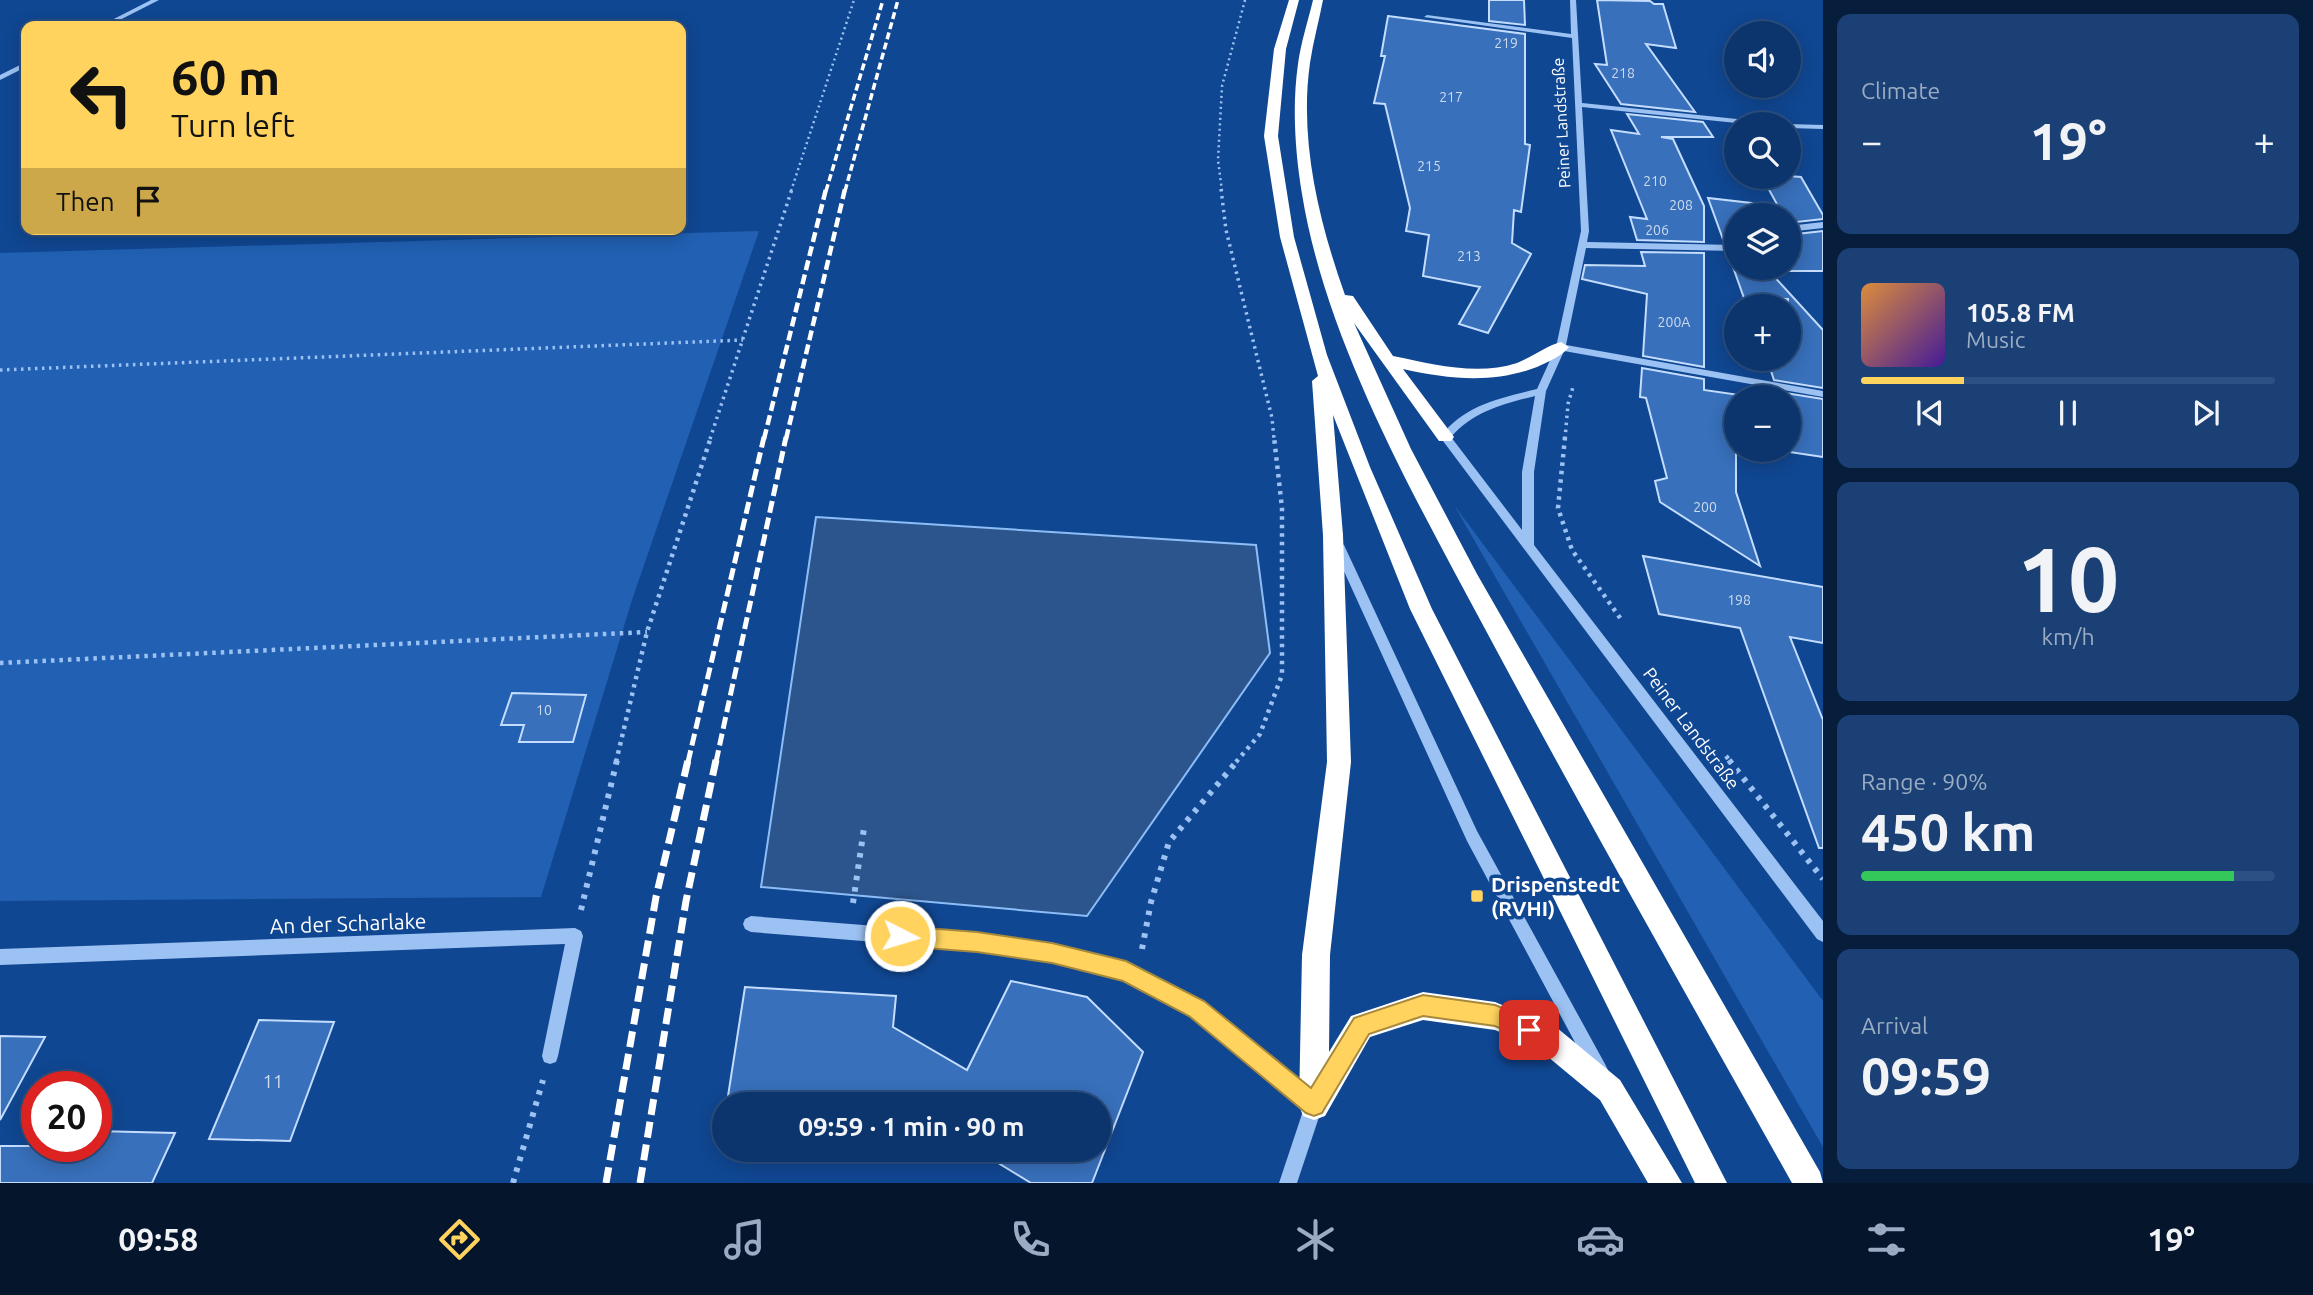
<!DOCTYPE html>
<html lang="en">
<head>
<meta charset="utf-8">
<style>
	:root { --surface:#0c356e; --page:#1a4076; --text:#f1f3f6; --muted:#9aabc2; --line:#2c5081; --accent:#ffd35e }
	body { margin:0; font-family:Ubuntu,sans-serif; background:var(--page); color:var(--text); height:100vh; display:flex; flex-direction:column; font-size:26px; white-space:nowrap }
	* { box-sizing:border-box; margin:0 }
	p { font-size:23px; color:var(--muted) }
	.icon { flex:none; width:38px; height:38px; fill:none; stroke:currentColor; stroke-width:2; stroke-linecap:round; stroke-linejoin:round }
	.map { position:relative; flex:1; overflow:hidden }
	.details { display:flex; flex-direction:column; gap:14px; padding:14px; background:#071d3c; width:490px }
	.details>* { flex:none }
	.hud { position:absolute; left:21px; top:21px; width:665px; height:214px; border-radius:14px; box-shadow:0 4px 18px #0003,0 0 0 2px var(--line); background:#ffd35e; color:#111; overflow:hidden }
	.tools { position:absolute; left:1724px; top:21px; display:grid; gap:14px }
	.tools a { display:grid; place-items:center; width:77px; height:77px; border-radius:50%; background:var(--surface); box-shadow:0 4px 18px #0003,0 0 0 2px var(--line); font-size:35px }
	.speed { position:absolute; left:21px; top:1071px; display:flex; gap:14px; font-size:35px; font-weight:700; text-align:center }
	.speed>* { display:grid; place-content:center; width:91px; height:91px; border-radius:50%; background:var(--surface); box-shadow:0 4px 18px #0003,0 0 0 2px var(--line); line-height:1 }
	.speed .limit { border:10px solid #d22; background:#fff; color:#111 }
	.pin { position:absolute; display:grid; place-items:center; width:60px; height:60px; color:#fff; margin:-30px; border-radius:14px; box-shadow:0 4px 10px #0006 }
	.me { position:absolute; width:77px; margin:-38px; rotate:95deg; stroke-linejoin:round; filter:drop-shadow(0 0 5px #0008) }
	.turn { display:flex; align-items:center; gap:24px; height:147px; padding:0 35px; font-size:32px }
	.turn .icon { width:91px; height:91px; stroke-width:2.5 }
	.turn b { display:block; font-size:49px; line-height:60px }
	.then { display:flex; align-items:center; height:66px; padding:0 35px; background:#0003; gap:14px; font-size:26px }
	.big { font-size:52px; font-weight:600; line-height:1.1 }
	.details .card { flex:1; display:flex; flex-direction:column; justify-content:center; gap:10px; min-width:0; padding:0 24px; border-radius:14px; background:var(--page) }
	.details .dial { align-items:center; gap:0 }
	.dial b { font-size:91px; line-height:1 }
	.song { display:flex; align-items:center; gap:21px }
	.cover { width:84px; height:84px; border-radius:10px; background:linear-gradient(135deg,hsl(30 70% 55%),hsl(260 70% 35%)) }
	.played { height:7px; border-radius:4px; background:linear-gradient(90deg,var(--accent) 25%,var(--line) 25%) }
	.keys { display:flex; justify-content:space-around; direction:ltr }
	.heat { display:flex; justify-content:space-between; align-items:center; font-size:38px; direction:ltr }
	.charge { height:10px; border-radius:5px; background:linear-gradient(90deg,#34c759 90%,var(--line) 0) }
	.trip { position:absolute; left:712px; top:1092px; width:399px; height:70px; border-radius:35px; background:var(--surface); box-shadow:0 4px 18px #0003,0 0 0 2px var(--line); font-weight:600; line-height:70px; text-align:center }
	.dock { display:flex; height:112px; justify-content:space-around; align-items:center; background:#05152c; color:var(--muted) }
	.dock .icon { width:49px; height:49px }
	.dock .current { color:var(--accent) }
	.dock b { font-size:32px; color:var(--text) }
	main { display:flex; flex:1; min-height:0 }
	.map>svg:first-child { display:block }
	.green { fill:#2160b2 }
	.water { fill:#2c558d; stroke:#8dbdf7; stroke-width:2 }
	.building { fill:#3870bb; stroke:#c4ddfe; stroke-width:2 }
	.lines { fill:none; stroke-linecap:round; stroke-linejoin:round }
	.path-far3 { stroke:#9cc2f3; stroke-width:2.5; stroke-dasharray:2 3.5; stroke-linecap:butt }
	.path-far2 { stroke:#9cc2f3; stroke-width:3.5; stroke-dasharray:2.5 4.5; stroke-linecap:butt }
	.path-far1 { stroke:#9cc2f3; stroke-width:4.5; stroke-dasharray:3.5 5; stroke-linecap:butt }
	.path { stroke:#9cc2f3; stroke-width:6; stroke-dasharray:4.5 7; stroke-linecap:butt }
	.minor { fill:#9cc2f3; fill-rule:evenodd }
	.highway { fill:#fff; fill-rule:evenodd }
	.rail-far3 { stroke:#fff; stroke-width:3.5; stroke-dasharray:7 3.5; stroke-linecap:butt }
	.rail-far2 { stroke:#fff; stroke-width:4.5; stroke-dasharray:10 4.5; stroke-linecap:butt }
	.rail-far1 { stroke:#fff; stroke-width:5; stroke-dasharray:12 5; stroke-linecap:butt }
	.rail { stroke:#fff; stroke-width:7; stroke-dasharray:16 7; stroke-linecap:butt }
	.route { fill:#ffd35e; stroke:#a6893d; stroke-width:2 }
	.poi-dot { fill:#ffd35e; stroke:#104792; stroke-width:2.5 }
	.labels { text-anchor:middle; dominant-baseline:central; stroke-width:7; stroke-linejoin:round; paint-order:stroke }
	.number-label { font-size:14px; fill:#cddbee }
	.far-street-label { font-size:16px; fill:#fff; stroke:#104792 }
	.street-label { font-size:18px; fill:#fff; stroke:#104792 }
	.near-number-label { font-size:18px; fill:#cddbee }
	.near-poi-label { font-size:21px; font-weight:bold; fill:#fff; stroke:#104792; text-anchor:start }
	.near-street-label { font-size:21px; fill:#fff; stroke:#104792 }
</style>
</head>
<body>
<main>
<div class="map">
<svg width="1823" height="1183" viewBox="0 0 1823 1183">
	<rect width="100%" height="100%" fill="#104792"/>
	<!-- green -->
	<path class="green" d="M 759,231 L 632,600 L 541,897 L 0,901 L 0,253 Z
		M 1454,505 L 1823,1001 L 1823,1147 Z"/>
	<!-- water -->
	<path class="water" d="M 816,517 L 1256,545 L 1270,653 L 1087,916 L 761,887 Z"/>
	<!-- building -->
	<path class="building" d="M 1489,0 L 1524,0 L 1525,25 L 1489,21 Z
		M 1597,0 L 1650,1 L 1654,4 L 1663,4 L 1676,48 L 1646,44 L 1695,112 L 1621,104 L 1595,64 L 1607,65 Z
		M 1388,16 L 1525,34 L 1525,144 L 1530,145 L 1521,212 L 1514,210 L 1512,243 L 1531,254 L 1488,333 L 1459,324 L 1480,287 L 1423,276 L 1429,235 L 1406,231 L 1410,208 L 1385,104 L 1374,103 L 1385,56 L 1381,56 Z
		M 1627,114 L 1703,122 L 1713,137 L 1661,137 L 1673,139 L 1704,206 L 1704,242 L 1637,240 L 1630,217 L 1647,219 L 1611,130 L 1639,134 Z
		M 1788,176 L 1801,177 L 1823,215 L 1823,219 L 1788,223 L 1788,215 L 1736,215 L 1736,242 L 1724,242 L 1708,198 L 1778,206 L 1762,177 Z
		M 1823,231 L 1823,271 L 1769,271 L 1823,330 L 1823,388 L 1774,380 L 1767,359 L 1788,359 L 1788,299 L 1744,298 L 1728,253 L 1736,254 L 1736,268 L 1788,268 L 1788,235 Z
		M 1641,252 L 1704,253 L 1704,367 L 1643,356 L 1647,294 L 1582,279 L 1585,265 L 1645,266 Z
		M 1642,368 L 1704,379 L 1704,390 L 1753,397 L 1736,397 L 1736,492 L 1760,566 L 1660,502 L 1655,481 L 1667,478 L 1646,398 L 1640,397 Z
		M 1779,392 L 1823,399 L 1823,457 L 1777,450 L 1788,450 L 1788,397 L 1781,397 Z
		M 1643,556 L 1823,587 L 1823,643 L 1790,637 L 1823,720 L 1823,848 L 1819,848 L 1740,628 L 1659,614 Z
		M 512,693 L 586,695 L 573,742 L 519,742 L 524,725 L 501,725 Z
		M 1011,981 L 1087,997 L 1143,1052 L 1092,1183 L 1031,1183 L 977,1150 L 1099,1150 L 1099,1104 L 768,1104 L 769,1098 L 728,1096 L 745,987 L 896,996 L 893,1027 L 967,1070 Z
		M 259,1020 L 334,1022 L 290,1141 L 209,1139 Z
		M 0,1036 L 45,1037 L 0,1120 Z
		M 96,1131 L 175,1133 L 152,1183 L 0,1183 L 0,1146 L 96,1146 Z"/>
	<g class="lines">
		<!-- path-far3 -->
		<path class="path-far3" d="M 791,191 L 854,0
			M 1222,191 L 1218,160 L 1222,86 L 1245,0"/>
		<!-- path-far2 -->
		<path class="path-far2" d="M 1221,189 L 1226,230 L 1272,418 L 1274,439
			M 0,370 L 743,340
			M 710,439 L 792,189
			M 1565,439 L 1568,404 L 1573,387"/>
		<!-- path-far1 -->
		<path class="path-far1" d="M 1565,437 L 1558,508 L 1572,550 L 1623,622
			M 0,663 L 647,632
			M 1726,756 L 1731,762
			M 616,762 L 647,632 L 711,437
			M 1236,762 L 1260,734 L 1282,675 L 1282,508 L 1274,437"/>
		<!-- path -->
		<path class="path" d="M 1729,760 L 1823,879
			M 853,903 L 864,828
			M 581,910 L 617,760
			M 1142,949 L 1151,902 L 1169,842 L 1238,760
			M 513,1183 L 543,1080"/>
		<!-- minor -->
		<path class="minor" d="M 151,0 L 159,0 L 108,26 L 100,26 Z
			M 1570,0 L 1576,0 L 1582,103 L 1766,122 L 1770,124 L 1746,124 L 1582,107 L 1589,231 L 1587,242 L 1736,245 L 1736,251 L 1586,248 L 1566,345 L 1823,391 L 1823,397 L 1564,351 L 1546,391 L 1534,472 L 1534,545 L 1823,921 L 1823,942 L 1817,939 L 1440,437 C 1464,405 1500,398 1537,389 L 1556,347 L 1581,231 L 1572,38 L 1424,17 L 1427,15 L 1571,34 ZM 1535,396 L 1522,472 L 1522,530 L 1451,437 C 1474,411 1503,404 1535,396 Z
			M 26,62 L 26,67 L 0,80 L 0,75 Z
			M 1786,124 L 1788,124 L 1823,125 L 1823,129 L 1788,128 L 1788,124 Z
			M 1823,222 L 1823,228 L 1788,232 L 1788,226 Z
			M 1338,541 L 1344,545 L 1477,831 L 1605,1064 L 1608,1070 L 1605,1076 L 1599,1079 L 1593,1076 L 1467,841 L 1332,545 Z
			M 751,916 L 977,934 L 1052,945 L 1126,964 L 1202,1002 L 1320,1099 L 1323,1105 L 1297,1183 L 1279,1183 L 1304,1108 L 1190,1014 L 1124,979 L 1052,961 L 977,950 L 751,932 L 745,929 L 743,924 L 745,919 Z
			M 575,928 L 581,931 L 583,936 L 558,1056 L 556,1062 L 550,1064 L 544,1062 L 542,1056 L 565,944 L 0,965 L 0,949 Z"/>
		<!-- highway -->
		<path class="highway" d="M 1289,0 L 1299,0 L 1286,49 L 1278,136 L 1294,237 L 1327,355 L 1370,467 L 1432,609 L 1727,1183 L 1695,1183 L 1410,609 L 1333,415 L 1343,535 L 1351,762 L 1330,955 L 1329,1052 L 1351,1016 L 1423,992 L 1495,1002 L 1556,1027 L 1620,1080 L 1682,1183 L 1648,1183 L 1600,1100 L 1536,1047 L 1495,1030 L 1423,1020 L 1370,1037 L 1325,1116 L 1314,1120 L 1303,1116 L 1299,1105 L 1302,955 L 1327,762 L 1323,535 L 1312,381 L 1318,376 L 1280,237 L 1264,136 L 1274,49 Z
			M 1313,0 L 1323,0 C 1319,21 1313,42 1310,63 C 1299,140 1319,222 1345,295 L 1353,296 L 1393,356 C 1432,364 1477,376 1517,363 C 1532,357 1546,346 1561,342 L 1569,347 C 1562,356 1548,362 1537,367 C 1493,384 1448,379 1403,369 L 1454,437 L 1451,441 L 1439,441 L 1354,323 L 1411,449 L 1477,574 L 1820,1172 L 1823,1183 L 1792,1183 C 1688,998 1584,814 1484,627 C 1414,496 1326,342 1302,194 C 1295,152 1292,106 1298,64 C 1301,42 1308,21 1313,0 Z"/>
		<!-- rail-far3 -->
		<path class="rail-far3" d="M 826,191 L 883,0
			M 845,191 L 898,0"/>
		<!-- rail-far2 -->
		<path class="rail-far2" d="M 764,439 L 826,189
			M 786,439 L 845,189"/>
		<!-- rail-far1 -->
		<path class="rail-far1" d="M 688,762 L 764,437
			M 716,762 L 786,437"/>
		<!-- rail -->
		<path class="rail" d="M 606,1183 L 656,897 L 688,760
			M 640,1183 L 686,901 L 716,760"/>
	</g>
	<!-- route -->
	<path class="route" d="M 900,926 L 977,932 L 1052,943 L 1126,961 L 1204,1001 L 1311,1088 L 1354,1018 L 1423,995 L 1495,1005 L 1537,1022 L 1540,1030 L 1537,1038 L 1529,1041 L 1495,1026 L 1423,1016 L 1369,1034 L 1322,1113 L 1314,1116 L 1306,1113 L 1189,1016 L 1123,981 L 1052,963 L 977,952 L 900,946 L 892,943 L 889,936 L 892,929 Z"/>
	<!-- markers -->
	<rect class="poi-dot" x="1470" y="889" width="14" height="14" rx="3.5"/>
	<g class="labels">
		<!-- number labels -->
		<g class="number-label">
			<text x="1506" y="43">219</text>
			<text x="1623" y="73">218</text>
			<text x="1451" y="97">217</text>
			<text x="1429" y="166">215</text>
			<text x="1655" y="181">210</text>
			<text x="1681" y="205">208</text>
			<text x="1657" y="230">206</text>
			<text x="1469" y="256">213</text>
			<text x="1674" y="322">200A</text>
			<text x="1705" y="507">200</text>
			<text x="1739" y="600">198</text>
			<text x="544" y="710">10</text>
		</g>
		<!-- far-street labels -->
		<g class="far-street-label">
			<text transform="translate(1561 123) rotate(-93)">Peiner Landstraße</text>
		</g>
		<!-- street labels -->
		<g class="street-label">
			<text transform="translate(1692 728) rotate(53)">Peiner Landstraße</text>
		</g>
		<!-- near-number labels -->
		<g class="near-number-label">
			<text x="273" y="1081">11</text>
		</g>
		<!-- near-poi labels -->
		<g class="near-poi-label">
			<text x="1491" y="884">Drispenstedt<tspan x="1491" dy="24">(RVHI)</tspan></text>
		</g>
		<!-- near-street labels -->
		<g class="near-street-label">
			<text transform="translate(348 923) rotate(-2)">An der Scharlake</text>
		</g>
	</g>
</svg>
<div class="tools">
<a><svg class="icon" aria-label="sound" viewBox="0 0 24 24"><path d="M4 9h4l5-4v14l-5-4H4zM17 9q2 3 0 6"/></svg></a>
<a><svg class="icon" aria-label="search" viewBox="0 0 24 24"><circle cx="10" cy="10" r="6"/><path d="M15 15l6 6"/></svg></a>
<a><svg class="icon" aria-label="layers" viewBox="0 0 24 24"><path d="M12 4l9 5-9 5-9-5zM3 14l9 5 9-5"/></svg></a>
<a>+</a>
<a>−</a>
</div>
<div class="speed"><div class="limit">20</div></div>
<div class="pin" style="left:1529px;top:1030px;background:#d93025"><svg class="icon" aria-label="arrive" viewBox="0 0 24 24"><path d="M6 21V4h12l-3 4 3 4H6"/></svg></div>
<svg class="me" style="left:900px;top:936px" viewBox="-20 -20 40 40"><circle r="17" fill="#ffd35e" stroke="#fff" stroke-width="3"/><path d="M0-11L8 9 0 5-8 9z" fill="#fff"/></svg>
<div class="trip">09:59 · 1 min · 90 m</div>
<div class="hud">
<div class="turn"><svg class="icon" aria-label="left" viewBox="0 0 24 24"><path d="M17 20v-9H6M10 6l-5 5 5 5"/></svg><div><b>60 m</b>Turn left</div></div>
<div class="then">Then<svg class="icon" aria-label="arrive" viewBox="0 0 24 24"><path d="M6 21V4h12l-3 4 3 4H6"/></svg></div>
</div>
</div>
<section class="details">
<div class="card"><p>Climate</p>
<div class="heat"><a>−</a><b class="big">19°</b><a>+</a></div>
</div>
<div class="card">
<div class="song"><i class="cover"></i><div><b>105.8 FM</b><p>Music</p></div></div>
<div class="played"></div>
<div class="keys"><svg class="icon" aria-label="previous" viewBox="0 0 24 24"><path d="M18 5L8 12l10 7zM5 5v14"/></svg><svg class="icon" aria-label="pause" viewBox="0 0 24 24"><path d="M8 5v14M16 5v14"/></svg><svg class="icon" aria-label="next" viewBox="0 0 24 24"><path d="M6 5l10 7-10 7zM19 5v14"/></svg></div>
</div>
<div class="card dial"><b>10</b><p>km/h</p></div>
<div class="card"><p>Range · 90%</p><b class="big">450 km</b><div class="charge"></div></div>
<div class="card"><p>Arrival</p><b class="big">09:59</b></div>
</section>
</main>
<nav class="dock">
<b>09:58</b>
<svg class="icon current" aria-label="directions" viewBox="0 0 24 24"><path d="M12 3l9 9-9 9-9-9zM9 14v-3h6M13 9l2 2-2 2"/></svg>
<svg class="icon" aria-label="music" viewBox="0 0 24 24"><path d="M9 18V5l10-2v13"/><circle cx="6" cy="18" r="3"/><circle cx="16" cy="16" r="3"/></svg>
<svg class="icon" aria-label="phone" viewBox="0 0 24 24"><path d="M5 4h4l2 5-3 2q2 4 5 5l2-3 5 2v4C11 20 4 13 5 4z"/></svg>
<svg class="icon" aria-label="climate" viewBox="0 0 24 24"><path d="M12 3v18M4 7l16 10M4 17L20 7"/></svg>
<svg class="icon" aria-label="car" viewBox="0 0 24 24"><path d="M5 17H2v-5l4-1 3-4h7l3 4 3 1v5h-3M9 17h6M6 11h13"/><circle cx="7" cy="17" r="2"/><circle cx="17" cy="17" r="2"/></svg>
<svg class="icon" aria-label="filters" viewBox="0 0 24 24"><path d="M4 7h16M4 17h16"/><circle cx="9" cy="7" r="2"/><circle cx="15" cy="17" r="2"/></svg>
<b>19°</b>
</nav>
</body>
</html>
